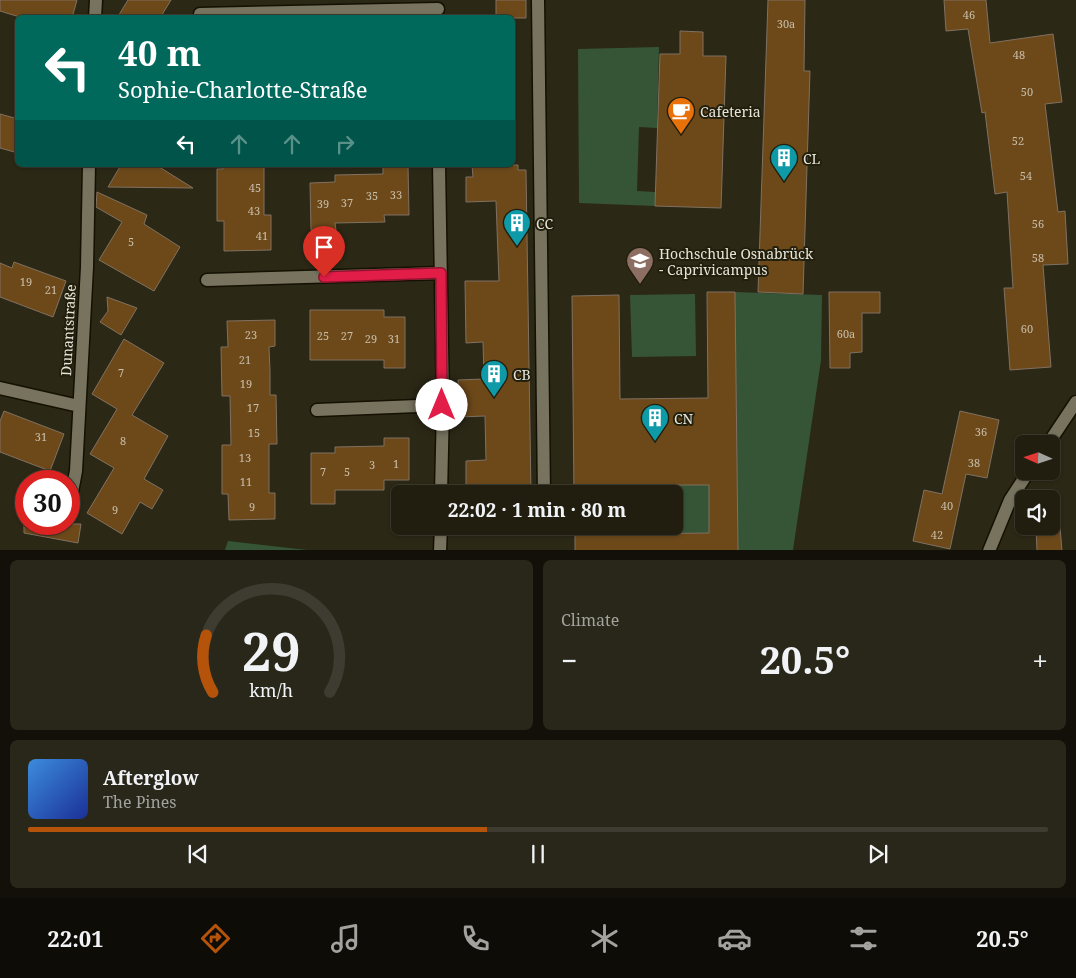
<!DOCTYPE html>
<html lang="en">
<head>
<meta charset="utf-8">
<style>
	:root { --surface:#211e10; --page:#292719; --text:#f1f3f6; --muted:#a2a29f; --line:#3e3c30; --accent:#b45309 }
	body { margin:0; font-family:"Noto Serif",serif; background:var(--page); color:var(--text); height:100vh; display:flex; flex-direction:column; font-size:19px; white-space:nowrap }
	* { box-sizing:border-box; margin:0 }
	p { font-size:16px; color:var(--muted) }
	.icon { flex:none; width:28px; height:28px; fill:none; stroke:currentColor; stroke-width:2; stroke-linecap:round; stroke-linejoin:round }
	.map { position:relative; height:550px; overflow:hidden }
	.sheet { display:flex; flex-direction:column; gap:10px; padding:10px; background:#121009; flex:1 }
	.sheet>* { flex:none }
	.banner { position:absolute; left:15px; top:15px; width:500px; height:152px; border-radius:8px; box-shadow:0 1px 4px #0004,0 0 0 1px var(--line); background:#00695c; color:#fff; overflow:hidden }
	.needle { width:32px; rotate:273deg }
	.tools { position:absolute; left:1015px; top:435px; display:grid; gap:10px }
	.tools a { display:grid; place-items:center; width:45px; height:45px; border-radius:8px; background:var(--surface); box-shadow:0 1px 4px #0004,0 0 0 1px var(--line); font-size:25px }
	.speed { position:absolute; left:15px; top:470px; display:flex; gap:10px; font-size:25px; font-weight:700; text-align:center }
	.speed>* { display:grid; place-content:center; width:65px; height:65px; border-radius:50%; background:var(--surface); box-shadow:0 1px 4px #0004,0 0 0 1px var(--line); line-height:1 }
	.speed .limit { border:8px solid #d22; background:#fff; color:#111 }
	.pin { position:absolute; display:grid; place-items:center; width:42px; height:42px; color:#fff; margin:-51px -21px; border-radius:50% 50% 50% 0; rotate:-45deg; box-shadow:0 0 5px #0007 }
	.pin .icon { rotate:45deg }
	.me { position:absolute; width:55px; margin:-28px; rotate:0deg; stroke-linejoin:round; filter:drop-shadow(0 0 4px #0008) }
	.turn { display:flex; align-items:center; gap:18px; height:105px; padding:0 20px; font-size:22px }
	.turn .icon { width:65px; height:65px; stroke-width:2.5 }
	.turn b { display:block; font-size:35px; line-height:42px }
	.lanes { display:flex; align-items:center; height:48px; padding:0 20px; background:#0003; justify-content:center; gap:25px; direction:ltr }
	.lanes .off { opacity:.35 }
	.big { font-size:38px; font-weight:700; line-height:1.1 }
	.sheet .tile { flex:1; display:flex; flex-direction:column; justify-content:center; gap:8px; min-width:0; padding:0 18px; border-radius:8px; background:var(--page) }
	.sheet .dial { align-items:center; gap:0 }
	.dial svg { height:130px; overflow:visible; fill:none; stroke:var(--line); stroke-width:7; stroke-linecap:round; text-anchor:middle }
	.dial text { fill:var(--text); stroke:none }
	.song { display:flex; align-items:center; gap:15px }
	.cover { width:60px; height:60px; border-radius:8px; background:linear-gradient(135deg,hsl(210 70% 55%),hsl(230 70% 35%)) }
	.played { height:5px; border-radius:2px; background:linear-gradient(90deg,var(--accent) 45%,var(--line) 45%) }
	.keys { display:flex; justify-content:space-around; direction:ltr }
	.heat { display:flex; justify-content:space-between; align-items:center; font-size:28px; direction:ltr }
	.sheet .tiles { flex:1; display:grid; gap:10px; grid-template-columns:1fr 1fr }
	.tile:last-child { grid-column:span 2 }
	.trip { position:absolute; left:391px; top:485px; width:292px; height:50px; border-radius:8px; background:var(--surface); box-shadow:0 1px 4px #0004,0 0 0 1px var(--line); font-weight:700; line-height:50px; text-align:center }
	.menu { display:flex; height:80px; justify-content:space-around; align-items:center; background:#0d0c06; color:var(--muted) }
	.menu .icon { width:35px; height:35px }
	.menu .current { color:var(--accent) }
	.menu b { font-size:22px; color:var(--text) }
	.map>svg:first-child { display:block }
	.green { fill:#365537 }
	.building { fill:#6d491a; stroke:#807161 }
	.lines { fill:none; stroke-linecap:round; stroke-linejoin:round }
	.street-casing { stroke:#141102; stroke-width:15 }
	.street { stroke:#77735f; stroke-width:12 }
	.route-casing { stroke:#92132f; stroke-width:12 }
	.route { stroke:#e11d48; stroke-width:9 }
	.labels { text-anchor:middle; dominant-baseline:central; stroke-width:4; stroke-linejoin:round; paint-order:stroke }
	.number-label { font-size:11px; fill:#c8bea9 }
	.poi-label { font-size:14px; fill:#e7e5d9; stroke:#221f0d; text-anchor:start }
	.street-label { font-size:14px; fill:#e7e5d9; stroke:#221f0d }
</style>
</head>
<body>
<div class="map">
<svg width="1076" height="551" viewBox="0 0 1076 551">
	<rect width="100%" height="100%" fill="#2c2816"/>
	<!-- green -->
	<path class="green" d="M 659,47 L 657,128 L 639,127 L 637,191 L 655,192 L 655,206 L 579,203 L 578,49 Z
		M 735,292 L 822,295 L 821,360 L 793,550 L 738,550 Z
		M 695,294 L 696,356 L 632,357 L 630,295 Z
		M 624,485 L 709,485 L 709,533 L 624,534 L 624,526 L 675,526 L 675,494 L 624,494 Z
		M 228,541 L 307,550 L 225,550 Z"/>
	<!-- building -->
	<path class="building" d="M 0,0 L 77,0 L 72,18 L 23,18 L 0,11 Z
		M 128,0 L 171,0 L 160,18 L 117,18 Z
		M 496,0 L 526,0 L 526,18 L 496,18 Z
		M 768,0 L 805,0 L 804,71 L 810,71 L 803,294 L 758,292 Z
		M 944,0 L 986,0 L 990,43 L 1053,34 L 1062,102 L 1045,104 L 1058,212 L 1065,211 L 1068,264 L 1043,265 L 1051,367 L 1010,370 L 1004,288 L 1013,288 L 1007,192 L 995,194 L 985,112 L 982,113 L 968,29 L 946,31 Z
		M 680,31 L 703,32 L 703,56 L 726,56 L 721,208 L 655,206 L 660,54 L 680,54 Z
		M 0,114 L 18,119 L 18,153 L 0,148 Z
		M 121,165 L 156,165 L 193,188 L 108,187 Z
		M 223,165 L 264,165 L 264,215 L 271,215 L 271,250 L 224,251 L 224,221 L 217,221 L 217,169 L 223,169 Z
		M 472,165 L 518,165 L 518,170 L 526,170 L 531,494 L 466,494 L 466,461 L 486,460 L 485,416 L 459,417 L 458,380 L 484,379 L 483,342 L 466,343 L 465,281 L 499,281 L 496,201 L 466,202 L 466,177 L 473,177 Z
		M 383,166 L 408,166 L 409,215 L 384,215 L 385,222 L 335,223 L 336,230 L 311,230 L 310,183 L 335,182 L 335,175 L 383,174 Z
		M 97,192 L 147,215 L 144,224 L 180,247 L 154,291 L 99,260 L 122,222 L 96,207 Z
		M 14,262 L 66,281 L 53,317 L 0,297 L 0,263 L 12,268 Z
		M 707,292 L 735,292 L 738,551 L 575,551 L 575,526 L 624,526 L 624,534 L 709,533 L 709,485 L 624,485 L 624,494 L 574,494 L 572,296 L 619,295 L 620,399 L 708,398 Z
		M 829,292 L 880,292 L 880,313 L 862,313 L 862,352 L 850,353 L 850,368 L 830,368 Z
		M 107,297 L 137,308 L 121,335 L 100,322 L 108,311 Z
		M 310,310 L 384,310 L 384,317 L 405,317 L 405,368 L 384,368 L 384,360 L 310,360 Z
		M 275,320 L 275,346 L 269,347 L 270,371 L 270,395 L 276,395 L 277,444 L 269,444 L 269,493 L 275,493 L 275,519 L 229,520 L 228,494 L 222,494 L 222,445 L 231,445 L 230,396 L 222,396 L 221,347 L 228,347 L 227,321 Z
		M 124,339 L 164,363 L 132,415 L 168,436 L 144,479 L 163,490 L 152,509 L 140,502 L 122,534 L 87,513 L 114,468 L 90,454 L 117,409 L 92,394 Z
		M 4,411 L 64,434 L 50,471 L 0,452 L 0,421 Z
		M 960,411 L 999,420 L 987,478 L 966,474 L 950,549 L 913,541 L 924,490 L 942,494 Z
		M 384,438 L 409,438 L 409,480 L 384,480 L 384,490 L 335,490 L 335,504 L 311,504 L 311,453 L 335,453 L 335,447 L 384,446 Z
		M 24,524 L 81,524 L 78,543 L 24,533 Z
		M 1060,527 L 1062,551 L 1037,551 L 1036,529 Z"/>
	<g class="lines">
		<defs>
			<path id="street" d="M 538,0 L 544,494
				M 200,14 L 438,9
				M 95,18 L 96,0
				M 439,165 L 443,405 L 441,494
				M 207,280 L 441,273
				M 0,388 L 79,406
				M 317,410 L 443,405
				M 1048,444 L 1076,402
				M 71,497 L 76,471 L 87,267 L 89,165
				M 440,551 L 441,526
				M 989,551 L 1010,500 L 1029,471"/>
		</defs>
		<!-- street casing -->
		<use href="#street" class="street-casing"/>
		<!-- street -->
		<use href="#street" class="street"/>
	</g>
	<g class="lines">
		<defs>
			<path id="route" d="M 324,277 L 441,273 L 442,405"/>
		</defs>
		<!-- route casing -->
		<use href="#route" class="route-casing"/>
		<!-- route -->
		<use href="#route" class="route"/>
	</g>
	<!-- icons -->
	<defs>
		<symbol id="cafe-pin" viewBox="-11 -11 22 30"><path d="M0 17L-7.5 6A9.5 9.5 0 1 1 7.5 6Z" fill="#e8710a" stroke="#221f0d"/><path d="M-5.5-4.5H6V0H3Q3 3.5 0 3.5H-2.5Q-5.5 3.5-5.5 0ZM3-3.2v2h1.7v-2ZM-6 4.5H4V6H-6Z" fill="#fff"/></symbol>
		<symbol id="building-pin" viewBox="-11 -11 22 30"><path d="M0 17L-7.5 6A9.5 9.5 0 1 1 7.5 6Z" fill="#0f9aa8" stroke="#221f0d"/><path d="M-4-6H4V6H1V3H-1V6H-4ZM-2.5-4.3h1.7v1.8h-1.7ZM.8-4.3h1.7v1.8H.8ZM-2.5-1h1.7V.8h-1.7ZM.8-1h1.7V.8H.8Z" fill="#fff"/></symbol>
		<symbol id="university-pin" viewBox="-11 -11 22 30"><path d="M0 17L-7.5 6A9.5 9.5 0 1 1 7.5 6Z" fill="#8d6e63" stroke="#221f0d"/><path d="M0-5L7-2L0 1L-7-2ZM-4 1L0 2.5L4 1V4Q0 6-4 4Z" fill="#fff"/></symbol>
	</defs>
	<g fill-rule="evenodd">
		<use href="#cafe-pin" x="665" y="95" width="32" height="43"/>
		<use href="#building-pin" x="768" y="142" width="32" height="43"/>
		<use href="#building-pin" x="501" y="207" width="32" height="43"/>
		<use href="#university-pin" x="624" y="245" width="32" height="43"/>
		<use href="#building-pin" x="478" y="358" width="32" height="43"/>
		<use href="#building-pin" x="639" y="402" width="32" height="43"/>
	</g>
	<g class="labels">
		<!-- number labels -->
		<g class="number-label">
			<text x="969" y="14">46</text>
			<text x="786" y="23">30a</text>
			<text x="1019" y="54">48</text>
			<text x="1027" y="91">50</text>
			<text x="1018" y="140">52</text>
			<text x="1026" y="175">54</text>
			<text x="255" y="187">45</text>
			<text x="396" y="194">33</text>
			<text x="372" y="195">35</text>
			<text x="347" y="202">37</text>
			<text x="323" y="203">39</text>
			<text x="254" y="210">43</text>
			<text x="1038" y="223">56</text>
			<text x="262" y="235">41</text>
			<text x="131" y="241">5</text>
			<text x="1038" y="257">58</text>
			<text x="26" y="281">19</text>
			<text x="51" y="289">21</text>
			<text x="1027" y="328">60</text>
			<text x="846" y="333">60a</text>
			<text x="251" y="334">23</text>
			<text x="323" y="335">25</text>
			<text x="347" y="335">27</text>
			<text x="371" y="338">29</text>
			<text x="394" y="338">31</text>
			<text x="245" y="359">21</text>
			<text x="121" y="372">7</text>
			<text x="246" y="383">19</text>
			<text x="253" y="407">17</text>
			<text x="981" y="431">36</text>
			<text x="254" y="432">15</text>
			<text x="41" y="436">31</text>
			<text x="123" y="440">8</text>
			<text x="245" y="457">13</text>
			<text x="974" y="462">38</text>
			<text x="396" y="463">1</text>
			<text x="372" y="464">3</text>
			<text x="323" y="471">7</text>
			<text x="347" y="471">5</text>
			<text x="246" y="481">11</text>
			<text x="947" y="505">40</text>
			<text x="252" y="506">9</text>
			<text x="115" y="509">9</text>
			<text x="937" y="534">42</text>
		</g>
		<!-- poi labels -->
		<g class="poi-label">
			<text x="700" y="111">Cafeteria</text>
			<text x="803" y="158">CL</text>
			<text x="536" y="223">CC</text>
			<text x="659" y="253">Hochschule Osnabrück<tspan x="659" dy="16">- Caprivicampus</tspan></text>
			<text x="513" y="374">CB</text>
			<text x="674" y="418">CN</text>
		</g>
		<!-- street labels -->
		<g class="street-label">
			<text transform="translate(68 330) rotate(-87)">Dunantstraße</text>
		</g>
	</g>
</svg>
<div class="tools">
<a><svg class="needle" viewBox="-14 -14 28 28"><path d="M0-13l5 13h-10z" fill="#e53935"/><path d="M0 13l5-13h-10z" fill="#a2a29f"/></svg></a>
<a><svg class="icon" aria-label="sound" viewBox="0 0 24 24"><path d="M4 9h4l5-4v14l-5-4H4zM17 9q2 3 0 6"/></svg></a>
</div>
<div class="speed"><div class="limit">30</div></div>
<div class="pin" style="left:324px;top:277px;background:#d93025"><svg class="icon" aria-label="arrive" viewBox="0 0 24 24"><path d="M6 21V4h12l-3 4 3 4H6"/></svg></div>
<svg class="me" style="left:442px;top:405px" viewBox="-20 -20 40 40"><circle r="19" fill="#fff"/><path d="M0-13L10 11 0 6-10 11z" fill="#e11d48"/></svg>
<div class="trip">22:02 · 1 min · 80 m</div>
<div class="banner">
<div class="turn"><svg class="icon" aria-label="left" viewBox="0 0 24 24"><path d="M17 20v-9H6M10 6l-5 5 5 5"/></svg><div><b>40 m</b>Sophie-Charlotte-Straße</div></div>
<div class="lanes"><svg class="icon" aria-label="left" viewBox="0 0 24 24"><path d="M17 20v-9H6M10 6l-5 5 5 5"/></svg><svg class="icon off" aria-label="ahead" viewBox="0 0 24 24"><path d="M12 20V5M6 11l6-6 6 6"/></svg><svg class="icon off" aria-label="ahead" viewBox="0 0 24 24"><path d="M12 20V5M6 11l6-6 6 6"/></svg><svg class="icon off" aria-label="right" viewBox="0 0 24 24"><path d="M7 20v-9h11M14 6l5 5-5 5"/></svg></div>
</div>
</div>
<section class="sheet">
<div class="tiles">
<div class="tile dial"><svg viewBox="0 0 100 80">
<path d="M14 69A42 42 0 1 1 86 69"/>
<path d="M14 69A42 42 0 0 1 10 34" stroke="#b45309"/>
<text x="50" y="56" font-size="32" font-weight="700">29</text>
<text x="50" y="72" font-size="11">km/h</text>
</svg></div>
<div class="tile"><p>Climate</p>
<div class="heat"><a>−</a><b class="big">20.5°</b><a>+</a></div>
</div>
<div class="tile">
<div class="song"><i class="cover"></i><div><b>Afterglow</b><p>The Pines</p></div></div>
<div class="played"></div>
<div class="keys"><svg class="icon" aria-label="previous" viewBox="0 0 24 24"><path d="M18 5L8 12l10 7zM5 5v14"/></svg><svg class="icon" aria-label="pause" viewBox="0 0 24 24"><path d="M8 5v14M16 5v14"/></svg><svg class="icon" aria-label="next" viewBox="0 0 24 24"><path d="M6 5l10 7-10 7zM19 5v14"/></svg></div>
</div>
</div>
</section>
<nav class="menu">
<b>22:01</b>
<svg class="icon current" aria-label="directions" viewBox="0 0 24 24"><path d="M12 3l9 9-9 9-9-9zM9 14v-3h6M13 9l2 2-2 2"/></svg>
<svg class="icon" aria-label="music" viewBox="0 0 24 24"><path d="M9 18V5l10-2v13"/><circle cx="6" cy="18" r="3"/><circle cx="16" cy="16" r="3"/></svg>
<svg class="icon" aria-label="phone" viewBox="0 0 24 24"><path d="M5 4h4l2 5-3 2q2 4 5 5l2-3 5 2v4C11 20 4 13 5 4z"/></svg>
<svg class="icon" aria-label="climate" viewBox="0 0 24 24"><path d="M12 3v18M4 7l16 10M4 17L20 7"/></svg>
<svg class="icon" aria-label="car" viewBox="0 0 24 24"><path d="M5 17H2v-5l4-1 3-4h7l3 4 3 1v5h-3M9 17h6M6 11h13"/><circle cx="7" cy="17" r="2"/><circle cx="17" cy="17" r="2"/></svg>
<svg class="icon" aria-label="filters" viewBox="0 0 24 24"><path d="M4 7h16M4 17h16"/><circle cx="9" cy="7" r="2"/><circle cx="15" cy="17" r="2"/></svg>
<b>20.5°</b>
</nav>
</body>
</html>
